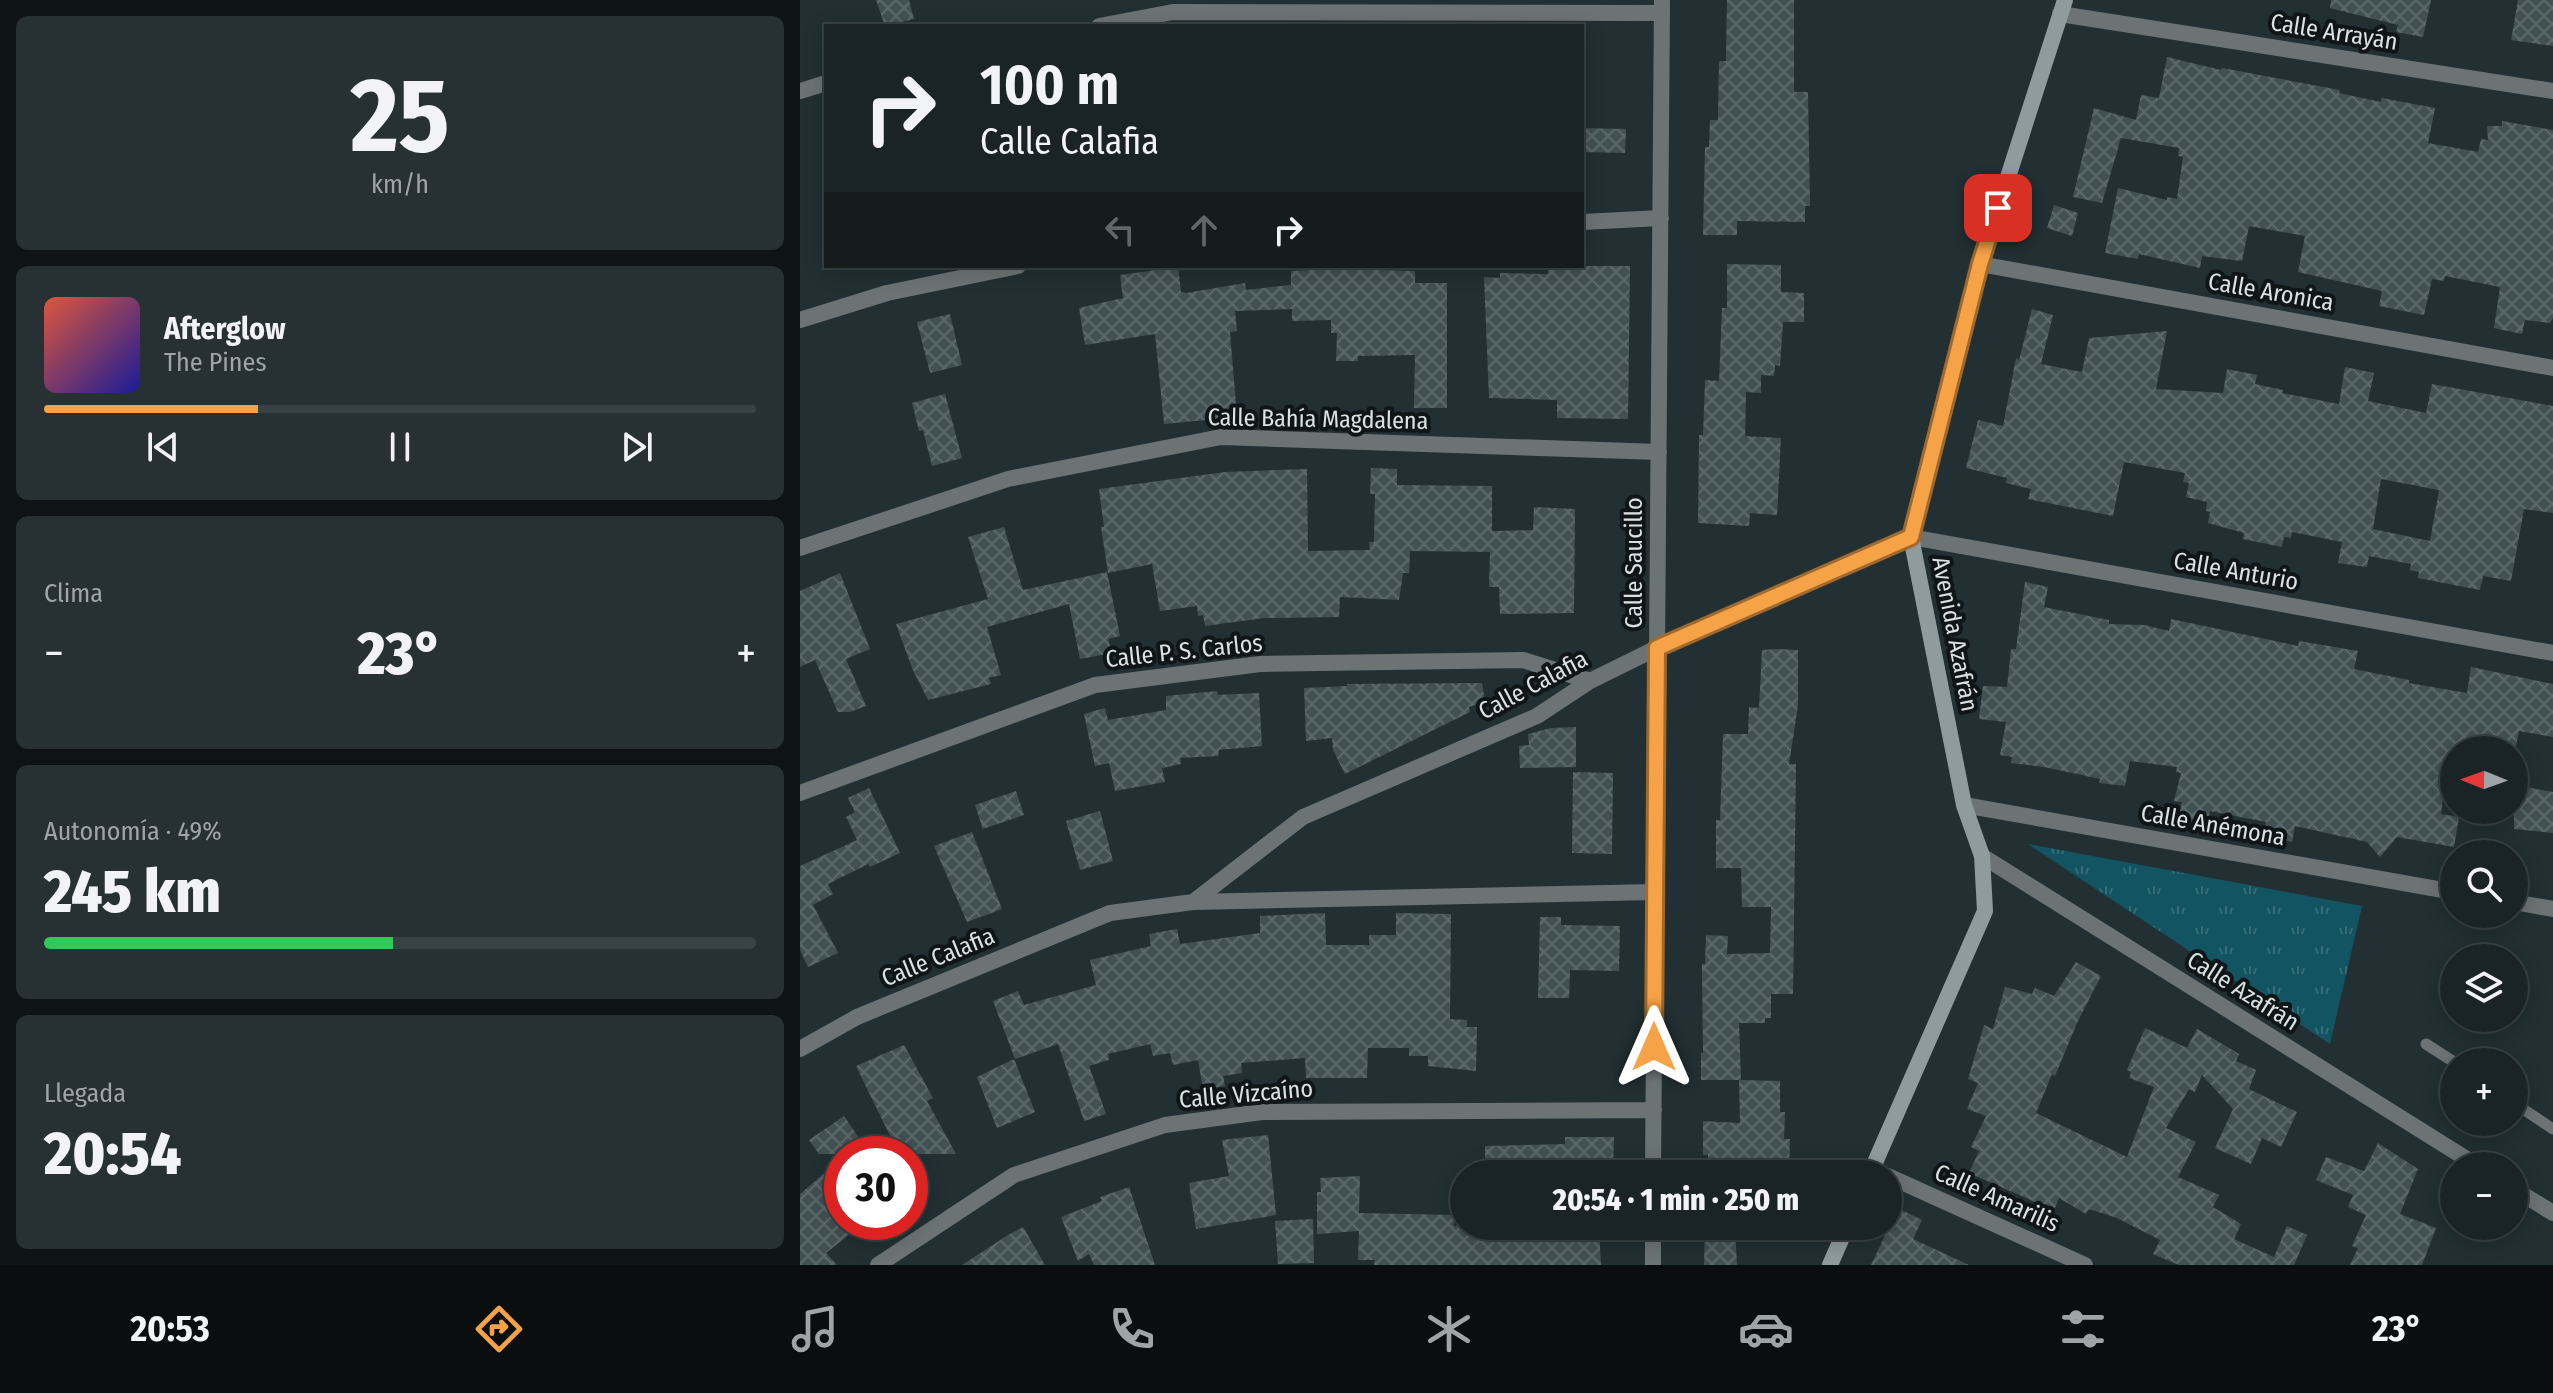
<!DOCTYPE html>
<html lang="es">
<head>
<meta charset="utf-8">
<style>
	:root { --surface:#1a2426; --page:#273032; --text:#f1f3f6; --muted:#9fa4a7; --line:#384143; --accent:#f6a247 }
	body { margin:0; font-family:"Fira Sans Condensed",sans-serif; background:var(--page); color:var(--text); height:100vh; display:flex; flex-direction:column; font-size:30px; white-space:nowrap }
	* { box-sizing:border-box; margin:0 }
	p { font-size:26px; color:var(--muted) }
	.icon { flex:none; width:44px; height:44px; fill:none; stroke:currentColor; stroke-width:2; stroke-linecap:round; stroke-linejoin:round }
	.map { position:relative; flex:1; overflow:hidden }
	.panel { display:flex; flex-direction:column; gap:16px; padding:16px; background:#0e1415; width:800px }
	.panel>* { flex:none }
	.guide { position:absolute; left:24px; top:24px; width:760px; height:244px; border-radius:0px; box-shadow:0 4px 20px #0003,0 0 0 2px var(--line); background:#1a2426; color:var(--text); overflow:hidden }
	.needle { width:52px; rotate:271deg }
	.fabs { position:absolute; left:1640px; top:736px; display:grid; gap:16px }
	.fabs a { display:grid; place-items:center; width:88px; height:88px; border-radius:50%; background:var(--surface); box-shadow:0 4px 20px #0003,0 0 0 2px var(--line); font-size:40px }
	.speed { position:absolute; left:24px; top:1136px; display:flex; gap:16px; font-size:40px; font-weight:700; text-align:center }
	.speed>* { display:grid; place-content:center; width:104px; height:104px; border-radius:50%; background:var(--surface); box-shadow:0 4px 20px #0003,0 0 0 2px var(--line); line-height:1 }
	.speed .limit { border:12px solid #d22; background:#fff; color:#111 }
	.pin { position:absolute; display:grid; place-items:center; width:68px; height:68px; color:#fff; margin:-34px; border-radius:16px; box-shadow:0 4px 12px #0006 }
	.me { position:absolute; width:88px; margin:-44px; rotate:0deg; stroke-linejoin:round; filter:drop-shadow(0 0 6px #0008) }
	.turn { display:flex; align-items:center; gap:28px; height:168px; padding:0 24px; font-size:36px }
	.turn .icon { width:104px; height:104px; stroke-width:2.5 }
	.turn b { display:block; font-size:56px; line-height:68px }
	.lanes { display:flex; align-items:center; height:76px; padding:0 24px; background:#0003; justify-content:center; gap:40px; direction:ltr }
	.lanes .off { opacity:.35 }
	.big { font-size:60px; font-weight:800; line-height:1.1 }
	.panel .widget { flex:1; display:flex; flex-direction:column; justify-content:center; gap:12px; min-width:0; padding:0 28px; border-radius:12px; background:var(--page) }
	.panel .dial { align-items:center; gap:0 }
	.dial b { font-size:104px; line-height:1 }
	.song { display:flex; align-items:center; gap:24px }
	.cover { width:96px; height:96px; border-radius:12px; background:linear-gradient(135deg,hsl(10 70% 55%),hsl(240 70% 35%)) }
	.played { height:8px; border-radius:4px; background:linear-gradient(90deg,var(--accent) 30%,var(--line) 30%) }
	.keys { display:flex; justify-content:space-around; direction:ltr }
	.heat { display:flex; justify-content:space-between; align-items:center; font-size:44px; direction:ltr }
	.charge { height:12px; border-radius:6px; background:linear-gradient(90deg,#34c759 49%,var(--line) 0) }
	.trip { position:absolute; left:650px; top:1160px; width:452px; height:80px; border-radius:40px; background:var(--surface); box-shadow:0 4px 20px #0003,0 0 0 2px var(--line); font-weight:800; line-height:80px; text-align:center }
	.dock { display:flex; height:128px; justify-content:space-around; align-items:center; background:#0a0e0f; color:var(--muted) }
	.dock .icon { width:56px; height:56px }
	.dock .current { color:var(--accent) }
	.dock b { font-size:36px; color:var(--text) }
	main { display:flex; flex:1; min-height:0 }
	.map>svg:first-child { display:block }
	.park { fill:url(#park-tufts) }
	.building { fill:url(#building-cross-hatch); fill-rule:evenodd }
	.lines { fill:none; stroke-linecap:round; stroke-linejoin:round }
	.lane { stroke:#6c7375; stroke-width:11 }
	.street { stroke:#6c7375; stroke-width:16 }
	.secondary { stroke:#909b9e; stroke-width:16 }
	.route-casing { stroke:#a0692e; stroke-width:20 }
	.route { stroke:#f6a247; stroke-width:14 }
	.labels { text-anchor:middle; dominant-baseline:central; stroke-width:8; stroke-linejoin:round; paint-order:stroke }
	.street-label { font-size:24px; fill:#d9e2e4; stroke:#101618 }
</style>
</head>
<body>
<main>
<section class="panel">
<div class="widget dial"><b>25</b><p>km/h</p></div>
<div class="widget">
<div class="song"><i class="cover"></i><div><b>Afterglow</b><p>The Pines</p></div></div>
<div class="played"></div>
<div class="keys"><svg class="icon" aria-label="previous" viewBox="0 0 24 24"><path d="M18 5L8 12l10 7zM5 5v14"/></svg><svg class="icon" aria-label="pause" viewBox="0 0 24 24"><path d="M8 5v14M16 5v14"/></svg><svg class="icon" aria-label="next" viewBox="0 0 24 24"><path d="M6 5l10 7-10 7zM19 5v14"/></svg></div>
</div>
<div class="widget"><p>Clima</p>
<div class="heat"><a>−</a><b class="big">23°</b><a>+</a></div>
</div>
<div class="widget"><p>Autonomía · 49%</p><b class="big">245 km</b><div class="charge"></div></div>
<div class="widget"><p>Llegada</p><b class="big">20:54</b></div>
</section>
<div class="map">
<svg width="1753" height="1265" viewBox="0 0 1753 1265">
	<defs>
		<pattern id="park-tufts" width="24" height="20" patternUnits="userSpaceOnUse" patternTransform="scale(2)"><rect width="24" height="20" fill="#125461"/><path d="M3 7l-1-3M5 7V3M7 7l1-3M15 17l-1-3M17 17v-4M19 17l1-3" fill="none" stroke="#346c78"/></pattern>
		<pattern id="building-cross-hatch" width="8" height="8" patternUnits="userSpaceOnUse" patternTransform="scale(2)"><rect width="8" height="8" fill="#425154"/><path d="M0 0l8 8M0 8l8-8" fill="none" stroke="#5d6a6c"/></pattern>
	</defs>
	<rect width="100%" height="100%" fill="#223033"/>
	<!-- park -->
	<path class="park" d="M 1228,844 L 1562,906 L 1530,1044 Z"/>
	<!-- building -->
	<path class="building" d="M 76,0 L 109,0 L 114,19 L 85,26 Z
		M 927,0 L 994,0 L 994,92 L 1008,92 L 1010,206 L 1005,206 L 1005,222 L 937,221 L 937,235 L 903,235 L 905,147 L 909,147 L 910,120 L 918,120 L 919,61 L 926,61 Z
		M 1531,0 L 1631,0 L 1623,37 L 1596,32 L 1598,25 L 1530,8 Z
		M 1718,0 L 1753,0 L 1753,46 L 1711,40 Z
		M 1367,57 L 1421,70 L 1422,68 L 1540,90 L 1539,93 L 1581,102 L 1582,98 L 1635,108 L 1628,143 L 1678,152 L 1681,139 L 1688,140 L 1687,126 L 1702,126 L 1702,121 L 1753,130 L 1753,318 L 1750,323 L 1725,320 L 1722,334 L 1694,328 L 1700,287 L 1645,276 L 1644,281 L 1632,279 L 1624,315 L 1579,306 L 1582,291 L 1498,272 L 1505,236 L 1449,226 L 1442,261 L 1402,256 L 1400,268 L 1339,254 L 1338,259 L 1305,253 L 1318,188 L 1367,200 L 1367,197 L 1377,199 L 1383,157 L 1378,156 L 1379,148 L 1321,138 L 1302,203 L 1273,197 L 1294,108 L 1336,120 L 1341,95 L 1359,98 Z
		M 782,128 L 826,129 L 825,153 L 782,152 Z
		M 1254,205 L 1278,213 L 1272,236 L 1247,228 Z
		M 927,264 L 981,265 L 981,292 L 1004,293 L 1004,322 L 983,322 L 980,366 L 975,365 L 974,376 L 961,375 L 961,393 L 946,392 L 945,436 L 981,438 L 977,515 L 950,513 L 949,526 L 898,523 L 899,435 L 903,435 L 905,380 L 919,381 L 922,308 L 927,308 Z
		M 748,266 L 830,266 L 828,419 L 757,418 L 757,400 L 689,398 L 684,277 L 700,278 L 700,273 L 748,274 Z
		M 378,267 L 381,292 L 386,293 L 445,283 L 446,290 L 491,285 L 491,271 L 534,269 L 615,271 L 615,283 L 647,283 L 647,408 L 614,408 L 615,355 L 558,356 L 558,361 L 536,361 L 537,333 L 531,333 L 531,320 L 492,321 L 492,309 L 435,311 L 437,331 L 430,332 L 437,417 L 364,424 L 355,334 L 285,345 L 279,308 L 323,298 L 320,275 Z
		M 1232,309 L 1253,315 L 1241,364 L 1282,372 L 1289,338 L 1367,331 L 1356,389 L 1423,393 L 1427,369 L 1457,375 L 1455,384 L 1483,390 L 1482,393 L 1539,404 L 1545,367 L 1574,373 L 1568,401 L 1626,413 L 1632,384 L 1753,406 L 1753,513 L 1724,509 L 1711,581 L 1683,576 L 1680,590 L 1618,578 L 1619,572 L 1610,570 L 1611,564 L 1569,556 L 1567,567 L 1538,563 L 1542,542 L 1492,532 L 1491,538 L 1484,537 L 1482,547 L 1443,539 L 1444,533 L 1408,523 L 1410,512 L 1406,511 L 1407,502 L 1386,497 L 1389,483 L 1383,482 L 1385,473 L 1324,462 L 1313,516 L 1228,499 L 1231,489 L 1206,483 L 1207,478 L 1166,468 L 1178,420 L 1203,426 L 1216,358 L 1219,360 ZM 1581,479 L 1639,490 L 1630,541 L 1573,529 Z
		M 150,314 L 162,365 L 130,373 L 117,322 Z
		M 145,394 L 162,458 L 132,466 L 123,430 L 119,431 L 112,403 Z
		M 571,468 L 597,469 L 597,485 L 692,486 L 692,531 L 733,530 L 734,507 L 775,509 L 774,613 L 700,614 L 699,587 L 689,587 L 690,552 L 610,551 L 609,573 L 603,573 L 599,600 L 540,597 L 539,617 L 464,618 L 405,626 L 403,615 L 398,616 L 397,606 L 360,611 L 352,564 L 308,573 L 301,527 L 304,527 L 299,489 L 425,472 L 507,469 L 508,551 L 570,550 L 569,542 L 574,542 L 575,494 L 570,494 Z
		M 204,527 L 223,590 L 307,572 L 320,636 L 308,639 L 312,653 L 280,659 L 269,604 L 187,627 L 201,675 L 189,678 L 191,684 L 128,700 L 112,668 L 96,624 L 188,599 L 168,537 Z
		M 40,573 L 70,649 L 46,659 L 66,706 L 50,712 L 38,712 L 15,660 L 0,667 L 0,591 Z
		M 1225,582 L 1248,587 L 1244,607 L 1309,620 L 1309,624 L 1344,625 L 1369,631 L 1371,619 L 1498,646 L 1499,641 L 1558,651 L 1554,669 L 1609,680 L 1609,683 L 1667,693 L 1671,667 L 1753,684 L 1753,737 L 1719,731 L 1715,750 L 1654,750 L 1654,768 L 1647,767 L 1641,814 L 1659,817 L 1654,847 L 1597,837 L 1580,857 L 1567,842 L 1495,826 L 1492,842 L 1463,836 L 1466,822 L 1410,811 L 1407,825 L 1378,820 L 1382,802 L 1374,801 L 1381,773 L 1376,772 L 1377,767 L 1330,761 L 1325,786 L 1299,783 L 1300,779 L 1244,767 L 1211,763 L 1212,757 L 1200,755 L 1206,722 L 1179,719 L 1183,686 L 1207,687 L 1211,649 L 1216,649 Z
		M 976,649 L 998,650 L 998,705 L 989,764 L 996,764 L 993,994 L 971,994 L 971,1018 L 965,1018 L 965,1023 L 939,1023 L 941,1080 L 980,1081 L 980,1112 L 985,1112 L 984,1139 L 990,1139 L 989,1174 L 918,1174 L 918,1167 L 908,1167 L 908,1155 L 903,1155 L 903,1121 L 940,1123 L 939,1080 L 901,1080 L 901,1053 L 903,1053 L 902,964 L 905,964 L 906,935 L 928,936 L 927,954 L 970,953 L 971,907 L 942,907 L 941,868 L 916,868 L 916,820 L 920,820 L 923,734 L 948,734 L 949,707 L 959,708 L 962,650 Z
		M 682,683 L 685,702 L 669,707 L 670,712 L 545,774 L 533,750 L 532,738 L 506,741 L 504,688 L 548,686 L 547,684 Z
		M 417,691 L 418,695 L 459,693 L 462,746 L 419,750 L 418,756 L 380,758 L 381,764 L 362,768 L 365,782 L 315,791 L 309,763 L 295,766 L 284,714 L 305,708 L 308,720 L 366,710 L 366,696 Z
		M 776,727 L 776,767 L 720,768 L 719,746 L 729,745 L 728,734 L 751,728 Z
		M 773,772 L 813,773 L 812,854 L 772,853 Z
		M 1714,785 L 1753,792 L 1753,833 L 1714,829 Z
		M 69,788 L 100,853 L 70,867 L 68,864 L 28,884 L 33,894 L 13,905 L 38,953 L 8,967 L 0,950 L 0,866 L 57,840 L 46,817 L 55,812 L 48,798 Z
		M 216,791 L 224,815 L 183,829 L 175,805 Z
		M 300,811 L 313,861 L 280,870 L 266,821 Z
		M 172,832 L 202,909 L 167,922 L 134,846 Z
		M 525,913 L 526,945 L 569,945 L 569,935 L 596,935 L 596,913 L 651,914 L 650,1019 L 667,1020 L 667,1027 L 677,1027 L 676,1071 L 628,1066 L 628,1056 L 609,1056 L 609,1048 L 568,1048 L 567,1078 L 506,1078 L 505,1058 L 441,1063 L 442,1073 L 423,1076 L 425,1086 L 403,1089 L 398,1060 L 373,1065 L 370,1053 L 353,1056 L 350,1044 L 308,1054 L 309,1060 L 289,1066 L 306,1114 L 284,1121 L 258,1044 L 215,1059 L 193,1001 L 218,991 L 224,1005 L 296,985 L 290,960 L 351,946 L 349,934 L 377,929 L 380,944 L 460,933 L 460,916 Z
		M 740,917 L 761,917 L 761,925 L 820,926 L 819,971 L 770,970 L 769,998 L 738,998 Z
		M 1276,962 L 1301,976 L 1277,1023 L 1255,1076 L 1252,1074 L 1236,1113 L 1327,1157 L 1354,1087 L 1329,1078 L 1331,1072 L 1327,1070 L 1345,1028 L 1387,1048 L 1397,1029 L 1439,1054 L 1436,1061 L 1456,1070 L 1449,1089 L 1497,1112 L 1481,1147 L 1462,1138 L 1451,1164 L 1415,1148 L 1433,1109 L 1402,1075 L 1395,1092 L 1389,1089 L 1366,1128 L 1396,1142 L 1378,1177 L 1419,1195 L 1413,1207 L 1441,1224 L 1434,1239 L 1474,1257 L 1487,1226 L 1507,1235 L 1494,1265 L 1379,1265 L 1353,1254 L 1360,1240 L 1317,1218 L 1289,1209 L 1286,1214 L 1259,1198 L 1255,1208 L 1235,1202 L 1169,1173 L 1179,1151 L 1171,1147 L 1186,1116 L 1167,1109 L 1178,1083 L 1168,1079 L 1184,1025 L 1193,1029 L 1205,987 L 1232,994 L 1235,988 L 1254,996 Z
		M 104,1045 L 133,1098 L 127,1101 L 156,1154 L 99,1154 L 56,1066 Z
		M 214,1059 L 235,1112 L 197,1128 L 177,1077 Z
		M 44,1116 L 70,1154 L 19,1154 L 9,1140 Z
		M 468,1135 L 476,1215 L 396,1229 L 389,1183 L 429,1176 L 422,1140 Z
		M 765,1137 L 814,1137 L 813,1174 L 685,1174 L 685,1146 L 765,1144 Z
		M 1578,1143 L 1618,1169 L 1600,1214 L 1636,1228 L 1622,1265 L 1550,1265 L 1558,1248 L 1552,1246 L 1566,1215 L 1548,1207 L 1553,1195 L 1516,1180 L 1526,1157 L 1564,1171 Z
		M 42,1158 L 42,1222 L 65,1222 L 26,1253 L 37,1265 L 0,1265 L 0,1194 Z
		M 560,1176 L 559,1213 L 654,1215 L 654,1226 L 799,1226 L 801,1265 L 574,1265 L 575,1260 L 558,1260 L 559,1231 L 517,1234 L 517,1192 L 521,1192 L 520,1178 Z
		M 329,1187 L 355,1265 L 294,1265 L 289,1254 L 278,1261 L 261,1217 L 302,1201 L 300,1197 Z
		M 1098,1208 L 1122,1220 L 1113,1239 L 1169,1265 L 1071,1265 Z
		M 513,1219 L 514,1263 L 478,1264 L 475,1221 Z
		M 905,1226 L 935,1226 L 937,1265 L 904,1265 Z
		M 223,1227 L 245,1265 L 162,1265 L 208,1235 Z"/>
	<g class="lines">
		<!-- lane -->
		<path class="lane" d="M 1626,1044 L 1654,1062
			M 1714,1103 L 1753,1129"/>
		<!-- street -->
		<path class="street" d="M 1260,14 L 1753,91
			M 299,26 L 373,12 L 862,13
			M 0,91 L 26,83
			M 782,222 L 861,218
			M 1180,264 L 1753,368
			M 0,320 L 87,293 L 218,266
			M 0,548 L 208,479 L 421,437 L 859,452
			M 0,793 L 295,685 L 460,664 L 723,660 L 790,681
			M 1164,805 L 1654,892
			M 1182,856 L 1678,1166
			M 393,902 L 503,817 L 737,716 L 790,681 L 857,648 L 1111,537 L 1753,653
			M 1714,902 L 1753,909
			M 0,1049 L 57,1017 L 310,913 L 393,902 L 855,892
			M 853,1174 L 862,0
			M 1088,1176 L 1285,1265
			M 1714,1189 L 1753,1213
			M 78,1265 L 214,1175 L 365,1125 L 462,1112 L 854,1110
			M 853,1265 L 853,1226"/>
		<!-- secondary -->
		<path class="secondary" d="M 1070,1174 L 1185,911 L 1182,856 L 1164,805 L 1111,537 L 1180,264 L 1265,0
			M 1030,1265 L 1047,1226"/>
	</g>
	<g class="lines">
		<defs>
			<path id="route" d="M 854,1047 L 857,648 L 1111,537 L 1180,264 L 1198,208"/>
		</defs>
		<!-- route casing -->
		<use href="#route" class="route-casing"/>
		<!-- route -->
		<use href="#route" class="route"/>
	</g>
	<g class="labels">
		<!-- street labels -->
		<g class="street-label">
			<text transform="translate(1534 32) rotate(9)">Calle Arrayán</text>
			<text transform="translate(1471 292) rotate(10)">Calle Aronica</text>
			<text transform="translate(518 419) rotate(1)">Calle Bahía Magdalena</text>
			<text transform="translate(834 563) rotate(-90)">Calle Saucillo</text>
			<text transform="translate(1436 571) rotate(10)">Calle Anturio</text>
			<text transform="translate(1155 634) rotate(79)">Avenida Azafrán</text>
			<text transform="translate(384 651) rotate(-6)">Calle P. S. Carlos</text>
			<text transform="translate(733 685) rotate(-28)">Calle Calafia</text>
			<text transform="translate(1413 825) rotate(10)">Calle Anémona</text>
			<text transform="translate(138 957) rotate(-22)">Calle Calafia</text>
			<text transform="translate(1443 991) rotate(32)">Calle Azafrán</text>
			<text transform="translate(446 1094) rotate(-5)">Calle Vizcaíno</text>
			<text transform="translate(1197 1198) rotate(24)">Calle Amarilis</text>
		</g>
	</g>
</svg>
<div class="fabs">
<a><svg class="needle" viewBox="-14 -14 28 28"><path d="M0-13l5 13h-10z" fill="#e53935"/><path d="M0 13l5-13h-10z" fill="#9fa4a7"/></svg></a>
<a><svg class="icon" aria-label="search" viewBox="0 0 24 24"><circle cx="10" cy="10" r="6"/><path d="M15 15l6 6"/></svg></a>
<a><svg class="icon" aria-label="layers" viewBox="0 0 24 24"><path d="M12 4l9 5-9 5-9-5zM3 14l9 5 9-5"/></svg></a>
<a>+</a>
<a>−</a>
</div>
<div class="speed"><div class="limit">30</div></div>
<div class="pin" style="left:1198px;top:208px;background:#d93025"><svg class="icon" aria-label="arrive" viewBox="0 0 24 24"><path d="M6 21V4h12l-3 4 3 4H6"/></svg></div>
<svg class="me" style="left:854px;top:1047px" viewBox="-20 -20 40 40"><path d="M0-17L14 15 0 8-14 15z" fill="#f6a247" stroke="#fff" stroke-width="4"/></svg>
<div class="trip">20:54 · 1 min · 250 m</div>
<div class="guide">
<div class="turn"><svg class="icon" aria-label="right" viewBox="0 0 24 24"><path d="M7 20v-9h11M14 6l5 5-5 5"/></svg><div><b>100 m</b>Calle Calafia</div></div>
<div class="lanes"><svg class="icon off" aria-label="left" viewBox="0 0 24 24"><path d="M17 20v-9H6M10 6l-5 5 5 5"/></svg><svg class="icon off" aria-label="ahead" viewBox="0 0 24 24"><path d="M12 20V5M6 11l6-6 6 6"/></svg><svg class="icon" aria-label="right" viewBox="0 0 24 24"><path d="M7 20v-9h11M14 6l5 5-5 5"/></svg></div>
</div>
</div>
</main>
<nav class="dock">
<b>20:53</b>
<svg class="icon current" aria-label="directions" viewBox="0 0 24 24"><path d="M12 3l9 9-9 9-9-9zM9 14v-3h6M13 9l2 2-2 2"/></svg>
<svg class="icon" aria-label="music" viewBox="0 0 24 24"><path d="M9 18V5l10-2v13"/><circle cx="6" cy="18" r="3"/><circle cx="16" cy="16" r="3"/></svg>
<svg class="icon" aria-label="phone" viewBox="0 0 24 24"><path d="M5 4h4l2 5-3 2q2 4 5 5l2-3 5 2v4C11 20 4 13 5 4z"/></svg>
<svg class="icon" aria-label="climate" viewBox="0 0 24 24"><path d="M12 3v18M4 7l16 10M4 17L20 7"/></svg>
<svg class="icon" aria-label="car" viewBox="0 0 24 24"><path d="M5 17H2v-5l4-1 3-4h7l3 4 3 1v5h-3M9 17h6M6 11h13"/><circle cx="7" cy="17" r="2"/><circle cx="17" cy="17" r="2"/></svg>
<svg class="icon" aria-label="filters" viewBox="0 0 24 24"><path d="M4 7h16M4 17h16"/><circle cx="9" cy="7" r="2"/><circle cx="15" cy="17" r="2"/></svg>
<b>23°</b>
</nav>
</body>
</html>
